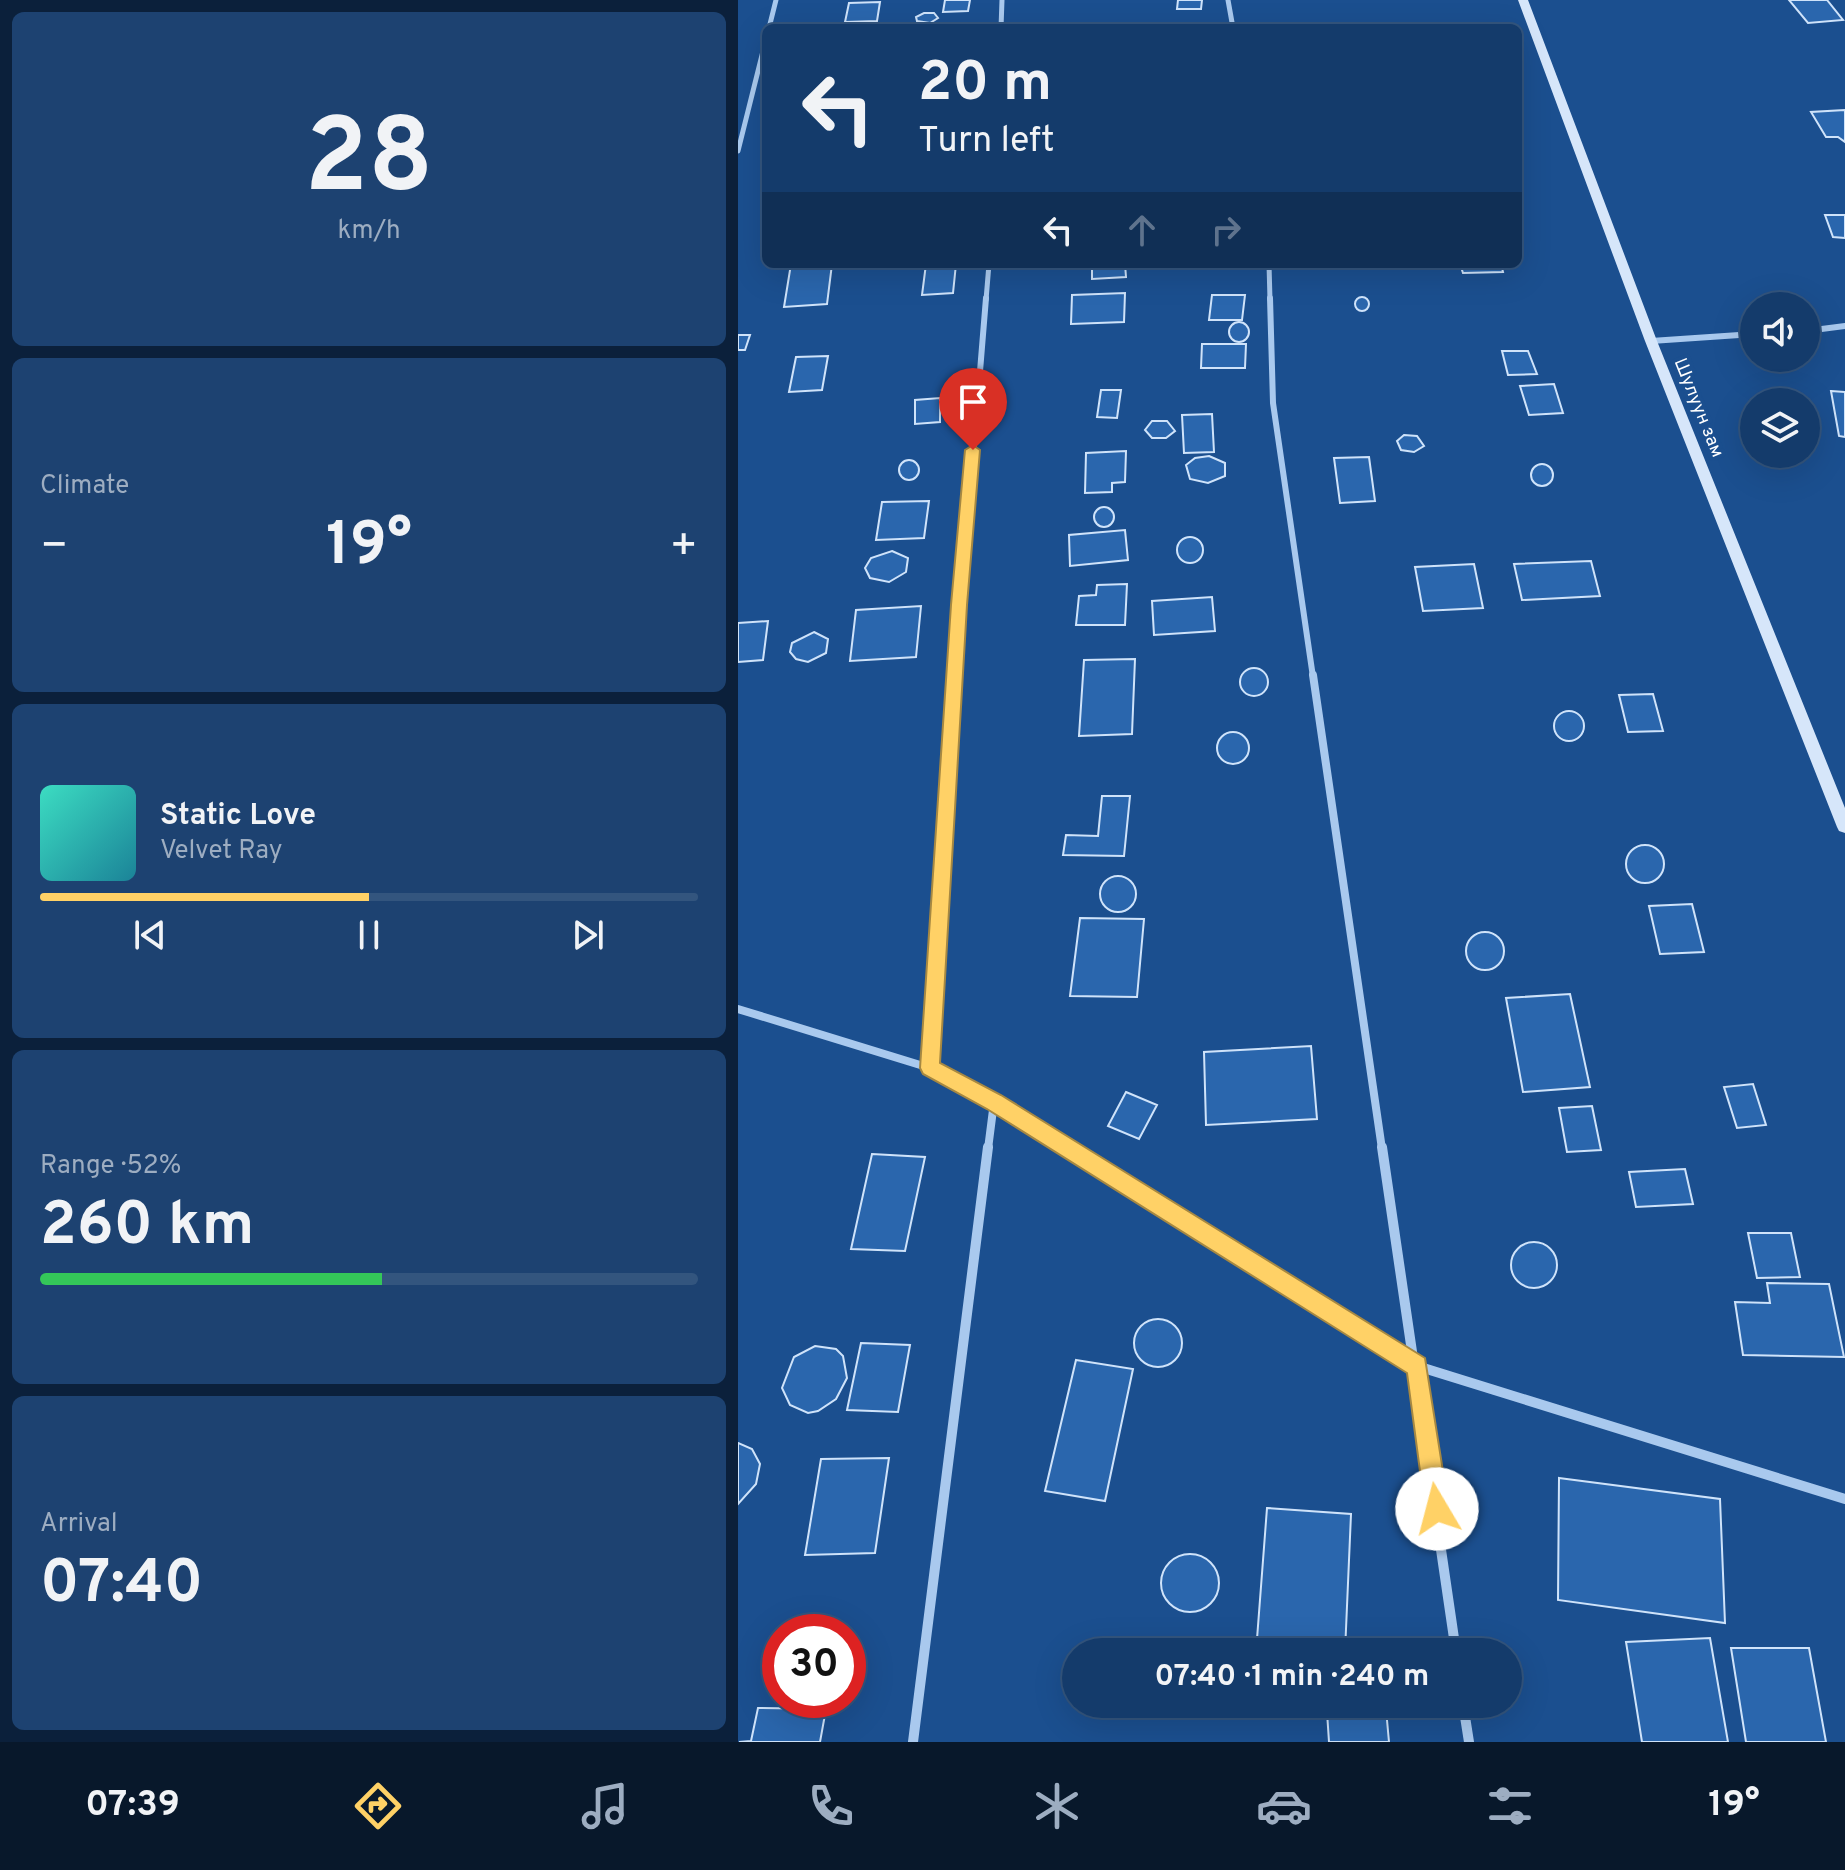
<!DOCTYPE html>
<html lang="en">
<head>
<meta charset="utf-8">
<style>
	:root { --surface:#143b6b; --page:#1d4271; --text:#f1f3f6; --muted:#9dadc1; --line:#33557e; --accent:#ffd166 }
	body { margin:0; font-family:Overpass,sans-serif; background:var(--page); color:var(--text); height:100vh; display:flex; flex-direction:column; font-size:30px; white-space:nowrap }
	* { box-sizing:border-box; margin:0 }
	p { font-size:26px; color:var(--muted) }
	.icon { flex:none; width:44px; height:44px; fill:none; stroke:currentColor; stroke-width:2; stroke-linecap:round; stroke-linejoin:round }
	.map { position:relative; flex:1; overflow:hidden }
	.panel { display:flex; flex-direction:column; gap:12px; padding:12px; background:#0b203b; width:738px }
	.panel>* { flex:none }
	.top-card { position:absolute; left:24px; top:24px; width:760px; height:244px; border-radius:12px; box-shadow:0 8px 32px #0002,0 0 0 2px var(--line); background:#143b6b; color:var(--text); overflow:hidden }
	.controls { position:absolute; left:1002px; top:292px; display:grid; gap:16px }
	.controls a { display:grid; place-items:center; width:80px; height:80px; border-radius:50%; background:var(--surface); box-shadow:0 8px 32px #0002,0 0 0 2px var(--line); font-size:40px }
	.speed { position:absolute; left:24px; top:1614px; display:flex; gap:16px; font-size:40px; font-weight:700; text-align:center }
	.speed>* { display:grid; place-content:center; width:104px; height:104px; border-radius:50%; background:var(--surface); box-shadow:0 8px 32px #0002,0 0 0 2px var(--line); line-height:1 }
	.speed .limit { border:12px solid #d22; background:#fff; color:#111 }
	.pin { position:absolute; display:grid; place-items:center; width:68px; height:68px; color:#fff; margin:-82px -34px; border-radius:50% 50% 50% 0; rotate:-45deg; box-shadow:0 0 8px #0007 }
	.pin .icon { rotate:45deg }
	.me { position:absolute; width:88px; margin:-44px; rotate:352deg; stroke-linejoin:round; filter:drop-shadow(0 0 6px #0008) }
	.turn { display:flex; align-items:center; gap:28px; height:168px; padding:0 24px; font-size:36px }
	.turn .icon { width:104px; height:104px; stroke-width:2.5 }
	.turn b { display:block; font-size:56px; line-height:68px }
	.lanes { display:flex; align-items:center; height:76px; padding:0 24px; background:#0003; justify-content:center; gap:40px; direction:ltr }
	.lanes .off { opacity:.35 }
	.big { font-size:60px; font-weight:700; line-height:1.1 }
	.panel .card { flex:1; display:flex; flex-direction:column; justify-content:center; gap:12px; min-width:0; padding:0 28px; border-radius:12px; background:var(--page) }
	.panel .dial { align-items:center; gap:0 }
	.dial b { font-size:104px; line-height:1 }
	.song { display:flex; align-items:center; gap:24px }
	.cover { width:96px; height:96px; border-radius:12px; background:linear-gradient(135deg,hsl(170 70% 55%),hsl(190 70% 35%)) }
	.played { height:8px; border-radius:4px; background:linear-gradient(90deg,var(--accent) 50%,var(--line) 50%) }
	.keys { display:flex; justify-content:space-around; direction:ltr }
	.heat { display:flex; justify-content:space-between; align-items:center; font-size:44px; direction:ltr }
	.charge { height:12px; border-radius:6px; background:linear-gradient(90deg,#34c759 52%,var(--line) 0) }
	.trip { position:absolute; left:324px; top:1638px; width:460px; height:80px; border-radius:40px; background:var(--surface); box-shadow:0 8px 32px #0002,0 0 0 2px var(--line); font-weight:700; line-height:80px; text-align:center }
	.tab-bar { display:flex; height:128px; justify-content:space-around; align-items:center; background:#08182b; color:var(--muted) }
	.tab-bar .icon { width:56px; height:56px }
	.tab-bar .active { color:var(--accent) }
	.tab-bar b { font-size:36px; color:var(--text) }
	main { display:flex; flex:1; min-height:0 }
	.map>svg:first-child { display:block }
	.building { fill:#2a66ad; stroke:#cfe3fa; stroke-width:2 }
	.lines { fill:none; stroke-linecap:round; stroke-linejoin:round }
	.street-far3 { stroke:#a9c9ee; stroke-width:5 }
	.street-far2 { stroke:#a9c9ee; stroke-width:6 }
	.street-far1 { stroke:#a9c9ee; stroke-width:8 }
	.street { stroke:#a9c9ee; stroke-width:10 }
	.secondary { fill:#d6e6fa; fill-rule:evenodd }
	.route { fill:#ffd166; stroke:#a68842; stroke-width:2 }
	.labels { text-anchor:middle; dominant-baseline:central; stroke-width:8; stroke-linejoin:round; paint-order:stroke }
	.far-street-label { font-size:18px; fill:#fff; stroke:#1b4f8f }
</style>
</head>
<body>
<main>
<section class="panel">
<div class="card dial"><b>28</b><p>km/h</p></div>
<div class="card"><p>Climate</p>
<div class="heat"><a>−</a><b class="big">19°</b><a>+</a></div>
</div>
<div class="card">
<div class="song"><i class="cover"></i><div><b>Static Love</b><p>Velvet Ray</p></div></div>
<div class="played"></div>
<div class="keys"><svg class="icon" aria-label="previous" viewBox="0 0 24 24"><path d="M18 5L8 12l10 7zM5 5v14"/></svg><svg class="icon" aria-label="pause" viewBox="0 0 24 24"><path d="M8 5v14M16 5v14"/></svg><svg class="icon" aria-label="next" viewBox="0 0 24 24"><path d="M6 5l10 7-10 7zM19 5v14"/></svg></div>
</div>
<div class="card"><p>Range · 52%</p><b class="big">260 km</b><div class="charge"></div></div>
<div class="card"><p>Arrival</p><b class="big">07:40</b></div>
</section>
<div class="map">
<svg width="1107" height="1742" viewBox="0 0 1107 1742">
	<rect width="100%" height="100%" fill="#1b4f8f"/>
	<!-- building -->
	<path class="building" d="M 207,0 L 232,0 L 230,11 L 205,12 Z
		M 440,0 L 464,0 L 463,9 L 439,9 Z
		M 1051,0 L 1089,0 L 1105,20 L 1070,23 Z
		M 142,2 L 139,21 L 107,22 L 111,3 Z
		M 186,13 L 196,13 L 200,18 L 192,23 L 179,21 L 178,17 Z
		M 1107,110 L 1107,142 L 1100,137 L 1088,137 L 1073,112 Z
		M 1087,215 L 1107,215 L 1107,238 L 1095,237 Z
		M 53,264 L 94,264 L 89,304 L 46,307 Z
		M 188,264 L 218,264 L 215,293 L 184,295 Z
		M 354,264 L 387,264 L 388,277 L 354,279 Z
		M 722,264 L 763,264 L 765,272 L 725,273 Z
		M 387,293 L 386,322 L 333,324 L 334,295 Z
		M 474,295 L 507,295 L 504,320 L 471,320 Z
		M617 304a7 7 0 1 1 14 0a7 7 0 1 1-14 0Z
		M491 332a10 10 0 1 1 20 0a10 10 0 1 1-20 0Z
		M 0,335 L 12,335 L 7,350 L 0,350 Z
		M 464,344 L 508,344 L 507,368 L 463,368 Z
		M 764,351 L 790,351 L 799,374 L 770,375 Z
		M 90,356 L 84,390 L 51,392 L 58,357 Z
		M 816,384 L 825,413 L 791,415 L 782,386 Z
		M 363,390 L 383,390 L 379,418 L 359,417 Z
		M 1093,391 L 1107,392 L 1107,437 L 1101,436 Z
		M 202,398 L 202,422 L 177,424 L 177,400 Z
		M 474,414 L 476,452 L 446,453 L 444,415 Z
		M 414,421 L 429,421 L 437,431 L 428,438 L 414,438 L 407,430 Z
		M 666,435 L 679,436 L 686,446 L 676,452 L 663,450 L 659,441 Z
		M 388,451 L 387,482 L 374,483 L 374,492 L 347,493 L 348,453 Z
		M 471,456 L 487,463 L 487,476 L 470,483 L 452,479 L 448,465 L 457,458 Z
		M 631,457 L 637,501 L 602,503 L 596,458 Z
		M161 470a10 10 0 1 1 20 0a10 10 0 1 1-20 0Z
		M793 475a11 11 0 1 1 22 0a11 11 0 1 1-22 0Z
		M 191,501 L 186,538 L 138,540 L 144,502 Z
		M356 517a10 10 0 1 1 20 0a10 10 0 1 1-20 0Z
		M 387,530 L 390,560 L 332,566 L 331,535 Z
		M439 550a13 13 0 1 1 26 0a13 13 0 1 1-26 0Z
		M 154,551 L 170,558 L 168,572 L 151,582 L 132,578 L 127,568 L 133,558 Z
		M 853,561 L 862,596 L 784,600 L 776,564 Z
		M 736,564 L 745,608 L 685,611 L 677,567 Z
		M 389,584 L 387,625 L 338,625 L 341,596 L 358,595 L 359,585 Z
		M 474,597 L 477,631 L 416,635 L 414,601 Z
		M 183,606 L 178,657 L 112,661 L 118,610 Z
		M 30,621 L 25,660 L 0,662 L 0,623 Z
		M 76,632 L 90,639 L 88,653 L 70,662 L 58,659 L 52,652 L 54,643 Z
		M 397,659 L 394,734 L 341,736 L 346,660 Z
		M502 682a14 14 0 1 1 28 0a14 14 0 1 1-28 0Z
		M 915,694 L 925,731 L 890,732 L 881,695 Z
		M816 726a15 15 0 1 1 30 0a15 15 0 1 1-30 0Z
		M479 748a16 16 0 1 1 32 0a16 16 0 1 1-32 0Z
		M 364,796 L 392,796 L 386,856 L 325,855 L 328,835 L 360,836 Z
		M888 864a19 19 0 1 1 38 0a19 19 0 1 1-38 0Z
		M362 894a18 18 0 1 1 36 0a18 18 0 1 1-36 0Z
		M 954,904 L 966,952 L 922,954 L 911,906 Z
		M 342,918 L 406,919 L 399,997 L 332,996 Z
		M728 951a19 19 0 1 1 38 0a19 19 0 1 1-38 0Z
		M 832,994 L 852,1087 L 785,1092 L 768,998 Z
		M 573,1046 L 579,1119 L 468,1125 L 466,1052 Z
		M 1015,1084 L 1028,1125 L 999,1128 L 986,1087 Z
		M 388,1092 L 419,1105 L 401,1139 L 370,1126 Z
		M 854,1106 L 863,1150 L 829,1152 L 821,1108 Z
		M 134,1154 L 187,1157 L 167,1251 L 113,1249 Z
		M 947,1169 L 955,1204 L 898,1207 L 891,1172 Z
		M 1010,1233 L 1053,1233 L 1062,1277 L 1019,1278 Z
		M773 1265a23 23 0 1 1 46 0a23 23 0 1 1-46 0Z
		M 1029,1283 L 1091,1284 L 1106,1357 L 1005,1355 L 997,1302 L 1032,1303 Z
		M396 1343a24 24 0 1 1 48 0a24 24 0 1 1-48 0Z
		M 123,1343 L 172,1345 L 160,1412 L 109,1410 Z
		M 77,1346 L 98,1349 L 105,1356 L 109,1378 L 98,1399 L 80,1411 L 70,1413 L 52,1405 L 44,1388 L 56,1357 Z
		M 338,1360 L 395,1369 L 367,1501 L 307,1491 Z
		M 0,1443 L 14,1449 L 22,1464 L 18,1484 L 0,1504 Z
		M 151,1458 L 137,1553 L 67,1555 L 83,1459 Z
		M 821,1478 L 982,1499 L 987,1623 L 820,1600 Z
		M 529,1508 L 613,1514 L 607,1652 L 518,1652 Z
		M423 1583a29 29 0 1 1 58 0a29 29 0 1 1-58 0Z
		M 972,1638 L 990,1742 L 904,1742 L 888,1642 Z
		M 993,1648 L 1071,1648 L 1088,1742 L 1008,1742 Z
		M 20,1708 L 88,1709 L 82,1742 L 1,1742 L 13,1741 Z
		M 648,1709 L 651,1742 L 591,1742 L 589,1712 Z"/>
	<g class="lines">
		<!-- street-far3 -->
		<path class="street-far3" d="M 490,0 L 495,28
			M 31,28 L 38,0
			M 263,28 L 264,0
			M 0,151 L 28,39
			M 531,264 L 532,300
			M 248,300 L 251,264"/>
		<!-- street-far2 -->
		<path class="street-far2" d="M 532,298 L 535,403 L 575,677
			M 1068,331 L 1107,326
			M 913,341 L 1016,334
			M 217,677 L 248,298"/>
		<!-- street-far1 -->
		<path class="street-far1" d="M 575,675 L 644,1149
			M 0,1009 L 192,1068 L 332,1149
			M 192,1068 L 217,675
			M 250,1149 L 256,1102"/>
		<!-- street -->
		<path class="street" d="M 329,1147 L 679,1366 L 1107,1499
			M 644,1147 L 718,1652
			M 725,1704 L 731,1742
			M 175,1742 L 250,1147"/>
		<!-- secondary -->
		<path class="secondary" d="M 780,0 L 790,0 L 919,341 L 1107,808 L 1107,833 L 1101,831 L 1099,827 L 907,341 Z"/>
	</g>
	<!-- route -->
	<path class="route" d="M 235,445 L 242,450 L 229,605 L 202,1063 L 263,1095 L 687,1358 L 711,1509 L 707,1518 L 699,1521 L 690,1518 L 687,1509 L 669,1373 L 249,1109 L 185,1074 L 182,1068 L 213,605 L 227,450 Z"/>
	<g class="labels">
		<!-- far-street labels -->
		<g class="far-street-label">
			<text transform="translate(960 408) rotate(68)">Шулуун зам</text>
		</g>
	</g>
</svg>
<div class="controls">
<a><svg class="icon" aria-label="sound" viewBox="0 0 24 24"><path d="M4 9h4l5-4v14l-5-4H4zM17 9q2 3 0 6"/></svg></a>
<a><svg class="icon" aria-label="layers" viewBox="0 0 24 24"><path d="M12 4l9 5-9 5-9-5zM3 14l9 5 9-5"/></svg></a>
</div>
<div class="speed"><div class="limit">30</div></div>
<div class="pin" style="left:235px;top:450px;background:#d93025"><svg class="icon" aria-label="arrive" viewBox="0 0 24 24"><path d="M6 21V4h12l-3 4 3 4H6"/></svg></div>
<svg class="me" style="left:699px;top:1509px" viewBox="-20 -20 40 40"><circle r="19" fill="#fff"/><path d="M0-13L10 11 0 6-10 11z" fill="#ffd166"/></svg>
<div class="trip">07:40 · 1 min · 240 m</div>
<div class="top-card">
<div class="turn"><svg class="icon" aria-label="left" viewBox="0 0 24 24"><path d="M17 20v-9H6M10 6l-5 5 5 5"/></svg><div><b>20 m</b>Turn left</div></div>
<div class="lanes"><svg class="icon" aria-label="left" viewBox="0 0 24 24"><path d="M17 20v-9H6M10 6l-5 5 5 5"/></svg><svg class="icon off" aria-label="ahead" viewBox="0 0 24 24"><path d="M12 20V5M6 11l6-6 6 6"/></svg><svg class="icon off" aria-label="right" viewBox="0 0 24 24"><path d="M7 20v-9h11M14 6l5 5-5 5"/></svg></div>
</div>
</div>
</main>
<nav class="tab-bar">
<b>07:39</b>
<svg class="icon active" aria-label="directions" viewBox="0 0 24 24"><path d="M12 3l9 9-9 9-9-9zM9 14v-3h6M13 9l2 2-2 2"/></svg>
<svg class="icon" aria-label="music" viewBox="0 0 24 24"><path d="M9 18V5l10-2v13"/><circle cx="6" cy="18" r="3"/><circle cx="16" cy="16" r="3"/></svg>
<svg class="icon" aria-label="phone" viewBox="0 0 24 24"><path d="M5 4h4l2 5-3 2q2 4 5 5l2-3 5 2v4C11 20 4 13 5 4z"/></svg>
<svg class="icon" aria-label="climate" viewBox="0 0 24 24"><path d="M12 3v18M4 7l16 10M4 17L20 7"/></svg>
<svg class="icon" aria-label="car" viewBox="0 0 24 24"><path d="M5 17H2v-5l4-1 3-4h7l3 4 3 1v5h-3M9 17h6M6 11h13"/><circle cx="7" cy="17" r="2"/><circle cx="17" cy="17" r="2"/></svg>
<svg class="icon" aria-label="filters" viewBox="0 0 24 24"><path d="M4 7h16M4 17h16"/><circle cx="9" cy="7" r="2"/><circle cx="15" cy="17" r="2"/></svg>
<b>19°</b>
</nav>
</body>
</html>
